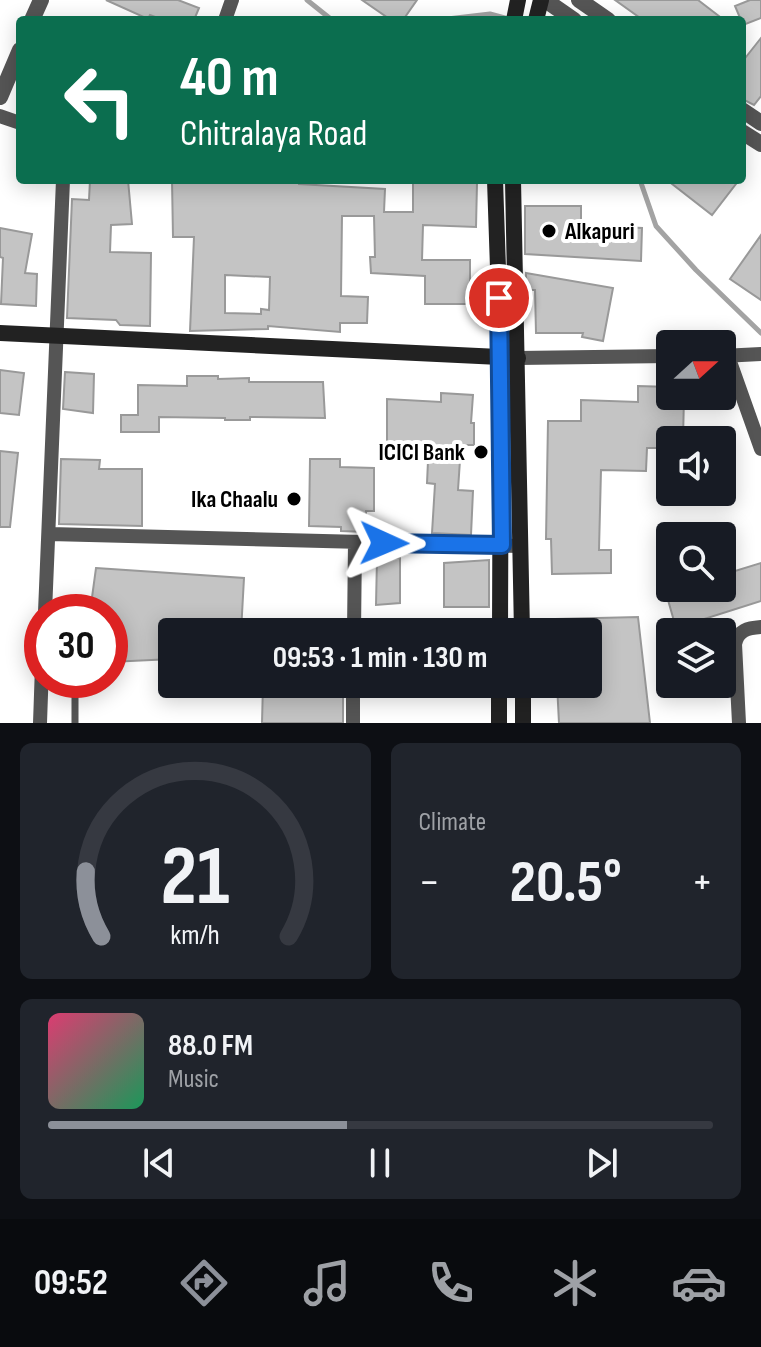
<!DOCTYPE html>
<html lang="en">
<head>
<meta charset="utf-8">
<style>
	:root { --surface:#171b24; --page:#20242c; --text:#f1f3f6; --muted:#9ea1a6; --line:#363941; --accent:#8c9099 }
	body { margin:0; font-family:"Sofia Sans Condensed",sans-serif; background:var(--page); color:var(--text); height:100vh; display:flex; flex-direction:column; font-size:30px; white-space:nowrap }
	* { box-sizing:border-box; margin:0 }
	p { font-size:26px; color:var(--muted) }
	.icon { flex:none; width:44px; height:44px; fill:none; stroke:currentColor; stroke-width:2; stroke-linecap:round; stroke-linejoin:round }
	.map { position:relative; height:723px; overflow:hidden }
	.drawer { display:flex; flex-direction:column; gap:20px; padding:20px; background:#0d0f14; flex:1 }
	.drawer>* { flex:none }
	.guide { position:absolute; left:16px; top:16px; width:730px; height:168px; border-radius:8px; box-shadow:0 4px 20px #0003; background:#0b6e4f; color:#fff; overflow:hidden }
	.needle { width:52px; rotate:69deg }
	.fabs { position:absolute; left:656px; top:330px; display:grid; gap:16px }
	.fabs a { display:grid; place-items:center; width:80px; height:80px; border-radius:8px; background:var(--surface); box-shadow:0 4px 20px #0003; font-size:40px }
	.speed { position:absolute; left:24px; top:594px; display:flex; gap:16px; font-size:40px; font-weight:700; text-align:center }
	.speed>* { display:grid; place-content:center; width:104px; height:104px; border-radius:50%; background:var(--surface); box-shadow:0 4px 20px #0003; line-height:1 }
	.speed .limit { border:12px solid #d22; background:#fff; color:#111 }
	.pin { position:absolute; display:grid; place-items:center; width:68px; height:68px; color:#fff; margin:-34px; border:4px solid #fff; border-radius:50%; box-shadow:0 2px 8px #0007 }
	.me { position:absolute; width:88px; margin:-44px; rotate:91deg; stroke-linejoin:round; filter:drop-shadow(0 0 6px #0008) }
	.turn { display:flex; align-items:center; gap:28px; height:168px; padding:0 32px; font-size:36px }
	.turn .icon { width:104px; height:104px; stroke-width:2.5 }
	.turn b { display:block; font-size:56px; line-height:68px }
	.big { font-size:60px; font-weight:700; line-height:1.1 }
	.drawer .widget { flex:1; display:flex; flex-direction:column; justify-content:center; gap:12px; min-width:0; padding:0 28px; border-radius:12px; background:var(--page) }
	.drawer .dial { align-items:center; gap:0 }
	.dial svg { height:208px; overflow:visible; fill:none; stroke:var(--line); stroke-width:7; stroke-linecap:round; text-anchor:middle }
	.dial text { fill:var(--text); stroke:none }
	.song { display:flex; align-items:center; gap:24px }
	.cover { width:96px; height:96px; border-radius:12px; background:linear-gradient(135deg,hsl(340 70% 55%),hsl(150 70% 35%)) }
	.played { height:8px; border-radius:4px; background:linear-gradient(90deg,var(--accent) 45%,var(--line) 45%) }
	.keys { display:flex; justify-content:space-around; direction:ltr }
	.heat { display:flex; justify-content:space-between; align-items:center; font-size:44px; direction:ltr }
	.drawer .tiles { flex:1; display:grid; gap:20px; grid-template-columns:1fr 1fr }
	.widget:last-child { grid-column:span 2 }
	.trip { position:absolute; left:158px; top:618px; width:444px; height:80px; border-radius:8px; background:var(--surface); box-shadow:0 4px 20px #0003; font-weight:700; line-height:80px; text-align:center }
	.tabs { display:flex; height:128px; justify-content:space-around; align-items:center; background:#090b0e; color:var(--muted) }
	.tabs .icon { width:56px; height:56px }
	.tabs .current { color:var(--accent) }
	.tabs b { font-size:36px; color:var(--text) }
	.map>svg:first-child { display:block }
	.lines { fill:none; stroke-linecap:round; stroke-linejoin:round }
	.stream { stroke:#a3a3a3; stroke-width:5 }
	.building { fill:#c4c4c4; stroke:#999; stroke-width:2; fill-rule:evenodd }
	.service { stroke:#555; stroke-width:7 }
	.minor { stroke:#555; stroke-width:14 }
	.tertiary { stroke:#555; stroke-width:16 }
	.secondary { stroke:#222; stroke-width:16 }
	.route-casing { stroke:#114b97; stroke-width:20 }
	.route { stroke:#1a73e8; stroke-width:14 }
	.poi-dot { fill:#000; stroke:#fff; stroke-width:3 }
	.labels { text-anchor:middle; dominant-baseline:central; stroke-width:8; stroke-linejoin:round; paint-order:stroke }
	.poi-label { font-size:24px; font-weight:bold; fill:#000; stroke:#fff; text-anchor:end }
</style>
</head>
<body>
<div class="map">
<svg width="761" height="723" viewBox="0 0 761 723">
	<rect width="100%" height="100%" fill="#fff"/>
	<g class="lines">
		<!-- stream -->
		<path class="stream" d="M 307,0 L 332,20
			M 439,20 L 490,14 L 512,20
			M 640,180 L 656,226 L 696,270 L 761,333"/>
	</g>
	<!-- building -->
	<path class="building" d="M 106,0 L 178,0 L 199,8 L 194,20 L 163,20 L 150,15 L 148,19 Z
		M 362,0 L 417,0 L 403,20 L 391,20 Z
		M 615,0 L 698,0 L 724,20 L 643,20 Z
		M 750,0 L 761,0 L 761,18 L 743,25 L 735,6 Z
		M 761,38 L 761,96 L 754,105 L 742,99 L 742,62 Z
		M 90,180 L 128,180 L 132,224 L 111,225 L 110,252 L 151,253 L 150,326 L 120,325 L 116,320 L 67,318 L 72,199 L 89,200 Z
		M 172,180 L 299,180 L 299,184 L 385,189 L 384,212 L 413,212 L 413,181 L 477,183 L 476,227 L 423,225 L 422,260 L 470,260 L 470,304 L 425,304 L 425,276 L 371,273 L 370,257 L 375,257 L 374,216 L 342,216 L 341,296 L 368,297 L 367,323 L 340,323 L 340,332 L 268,326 L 268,329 L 190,331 L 194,237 L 173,237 ZM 225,275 L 270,277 L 269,310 L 261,309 L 261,314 L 225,313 Z
		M 667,180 L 739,180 L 712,215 Z
		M 525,206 L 581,206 L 581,225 L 642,228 L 641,261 L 525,254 Z
		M 0,228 L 32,234 L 25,273 L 37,274 L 36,306 L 1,304 L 3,258 L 0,257 Z
		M 761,235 L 761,300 L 730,279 Z
		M 526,273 L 613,288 L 603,341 L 582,337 L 583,333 L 536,333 L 535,290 L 526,290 Z
		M 0,370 L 24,373 L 19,415 L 0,413 Z
		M 65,372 L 94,374 L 93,413 L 63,409 Z
		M 187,376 L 218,376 L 218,379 L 249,378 L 249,382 L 323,382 L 325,418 L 250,417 L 250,420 L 225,420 L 225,418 L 159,417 L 159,432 L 121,432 L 121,415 L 138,415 L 138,385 L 187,386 Z
		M 638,386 L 670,387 L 670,396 L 684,396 L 683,440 L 670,440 L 670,448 L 647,448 L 646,471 L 601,470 L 599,550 L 611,550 L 611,573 L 552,574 L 551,539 L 546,539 L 548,421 L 581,421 L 581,400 L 638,402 Z
		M 441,393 L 473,395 L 471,423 L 474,423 L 474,445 L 461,445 L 458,490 L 473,491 L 471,535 L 432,533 L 435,484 L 427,483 L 428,461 L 387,460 L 387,399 L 441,402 Z
		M 0,451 L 18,453 L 10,527 L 0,527 Z
		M 61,459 L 100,460 L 99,469 L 142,469 L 142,526 L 59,524 Z
		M 310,459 L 340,459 L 340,467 L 374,468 L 374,511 L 366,511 L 366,532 L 341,531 L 341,527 L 309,526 Z
		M 377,558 L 400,558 L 400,603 L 376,605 Z
		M 489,560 L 489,607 L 444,607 L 444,563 Z
		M 761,563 L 761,601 L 676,628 L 666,593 L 682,588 L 722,588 L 722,575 Z
		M 96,568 L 244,578 L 241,632 L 172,632 L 172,659 L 110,662 L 110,612 L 90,612 Z
		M 638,617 L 650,723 L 559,723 L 557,684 L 588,684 L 588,632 L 556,632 L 556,619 Z
		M 263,684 L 343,684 L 343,723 L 262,723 Z"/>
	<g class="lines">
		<!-- service -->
		<path class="service" d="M 75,695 L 75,723"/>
		<!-- minor -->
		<path class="minor" d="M 225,20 L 232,0
			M 0,116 L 20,123
			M 722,356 L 761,354
			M 728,356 L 761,449
			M 518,358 L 670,356
			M 50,534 L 521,546
			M 45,612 L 63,180
			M 354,632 L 355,543
			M 40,723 L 42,666
			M 353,723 L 353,684
			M 739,723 L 735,644 C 738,630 748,628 761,627"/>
		<!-- tertiary -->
		<path class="tertiary" d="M 545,0 L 574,20
			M 579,0 L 608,20
			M 32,20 L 41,0
			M 0,97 L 20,50
			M 742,110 L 761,123
			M 742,132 L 761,144"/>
		<!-- secondary -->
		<path class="secondary" d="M 514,20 L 518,0
			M 536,20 L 541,0
			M 495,180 L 501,357 L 500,632
			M 513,180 L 522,632
			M 0,333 L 518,358
			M 523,684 L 523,723
			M 499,723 L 499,684"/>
	</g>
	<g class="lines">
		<defs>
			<path id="route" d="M 384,543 L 502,545 L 499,298"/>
		</defs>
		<!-- route casing -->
		<use href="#route" class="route-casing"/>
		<!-- route -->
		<use href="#route" class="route"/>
	</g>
	<!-- markers -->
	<g class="poi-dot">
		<circle cx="549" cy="231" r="8"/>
		<circle cx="481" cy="452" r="8"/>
		<circle cx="294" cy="499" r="8"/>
	</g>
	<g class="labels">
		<!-- poi labels -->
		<g class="poi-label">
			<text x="565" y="231" text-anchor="start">Alkapuri</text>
			<text x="465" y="452">ICICI Bank</text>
			<text x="278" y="499">Ika Chaalu</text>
		</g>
	</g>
</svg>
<div class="fabs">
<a><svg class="needle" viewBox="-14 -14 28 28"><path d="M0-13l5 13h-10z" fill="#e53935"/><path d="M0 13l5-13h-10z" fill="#9ea1a6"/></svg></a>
<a><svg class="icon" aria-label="sound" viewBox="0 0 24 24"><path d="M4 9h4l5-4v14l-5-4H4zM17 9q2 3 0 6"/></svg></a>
<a><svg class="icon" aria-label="search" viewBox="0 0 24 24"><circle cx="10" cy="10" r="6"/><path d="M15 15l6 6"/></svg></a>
<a><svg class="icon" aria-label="layers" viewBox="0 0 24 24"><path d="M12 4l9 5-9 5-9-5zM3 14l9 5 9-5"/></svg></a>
</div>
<div class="speed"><div class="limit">30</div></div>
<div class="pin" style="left:499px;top:298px;background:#d93025"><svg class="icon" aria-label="arrive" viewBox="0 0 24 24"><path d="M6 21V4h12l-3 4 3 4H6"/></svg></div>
<svg class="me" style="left:384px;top:543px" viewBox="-20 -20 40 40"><path d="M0-17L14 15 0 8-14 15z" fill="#1a73e8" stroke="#fff" stroke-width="4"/></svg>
<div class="trip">09:53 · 1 min · 130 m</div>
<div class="guide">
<div class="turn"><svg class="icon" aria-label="left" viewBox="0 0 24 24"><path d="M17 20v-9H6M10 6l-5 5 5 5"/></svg><div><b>40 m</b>Chitralaya Road</div></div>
</div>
</div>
<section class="drawer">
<div class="tiles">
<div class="widget dial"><svg viewBox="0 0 100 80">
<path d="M14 69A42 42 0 1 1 86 69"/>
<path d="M14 69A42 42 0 0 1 8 44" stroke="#8c9099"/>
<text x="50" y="56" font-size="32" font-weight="700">21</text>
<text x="50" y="72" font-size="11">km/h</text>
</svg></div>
<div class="widget"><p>Climate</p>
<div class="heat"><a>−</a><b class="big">20.5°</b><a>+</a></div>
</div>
<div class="widget">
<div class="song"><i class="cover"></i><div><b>88.0 FM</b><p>Music</p></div></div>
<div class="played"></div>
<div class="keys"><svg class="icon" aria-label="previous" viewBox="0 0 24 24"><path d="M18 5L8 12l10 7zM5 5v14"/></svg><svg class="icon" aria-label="pause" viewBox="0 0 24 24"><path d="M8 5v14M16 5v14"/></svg><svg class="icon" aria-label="next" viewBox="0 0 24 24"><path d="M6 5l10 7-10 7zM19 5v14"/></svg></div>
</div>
</div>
</section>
<nav class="tabs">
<b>09:52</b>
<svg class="icon current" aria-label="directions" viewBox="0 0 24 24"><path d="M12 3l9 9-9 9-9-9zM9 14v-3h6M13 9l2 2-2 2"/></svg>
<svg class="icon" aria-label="music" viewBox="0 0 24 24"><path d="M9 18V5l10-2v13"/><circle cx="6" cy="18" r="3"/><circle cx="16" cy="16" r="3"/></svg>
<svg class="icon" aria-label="phone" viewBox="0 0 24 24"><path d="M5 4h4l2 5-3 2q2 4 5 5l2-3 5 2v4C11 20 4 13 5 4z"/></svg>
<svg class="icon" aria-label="climate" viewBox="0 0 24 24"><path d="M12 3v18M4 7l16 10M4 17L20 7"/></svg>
<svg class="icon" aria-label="car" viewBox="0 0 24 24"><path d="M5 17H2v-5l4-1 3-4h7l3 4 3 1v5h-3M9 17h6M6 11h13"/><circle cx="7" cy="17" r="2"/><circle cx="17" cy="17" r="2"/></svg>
</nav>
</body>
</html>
